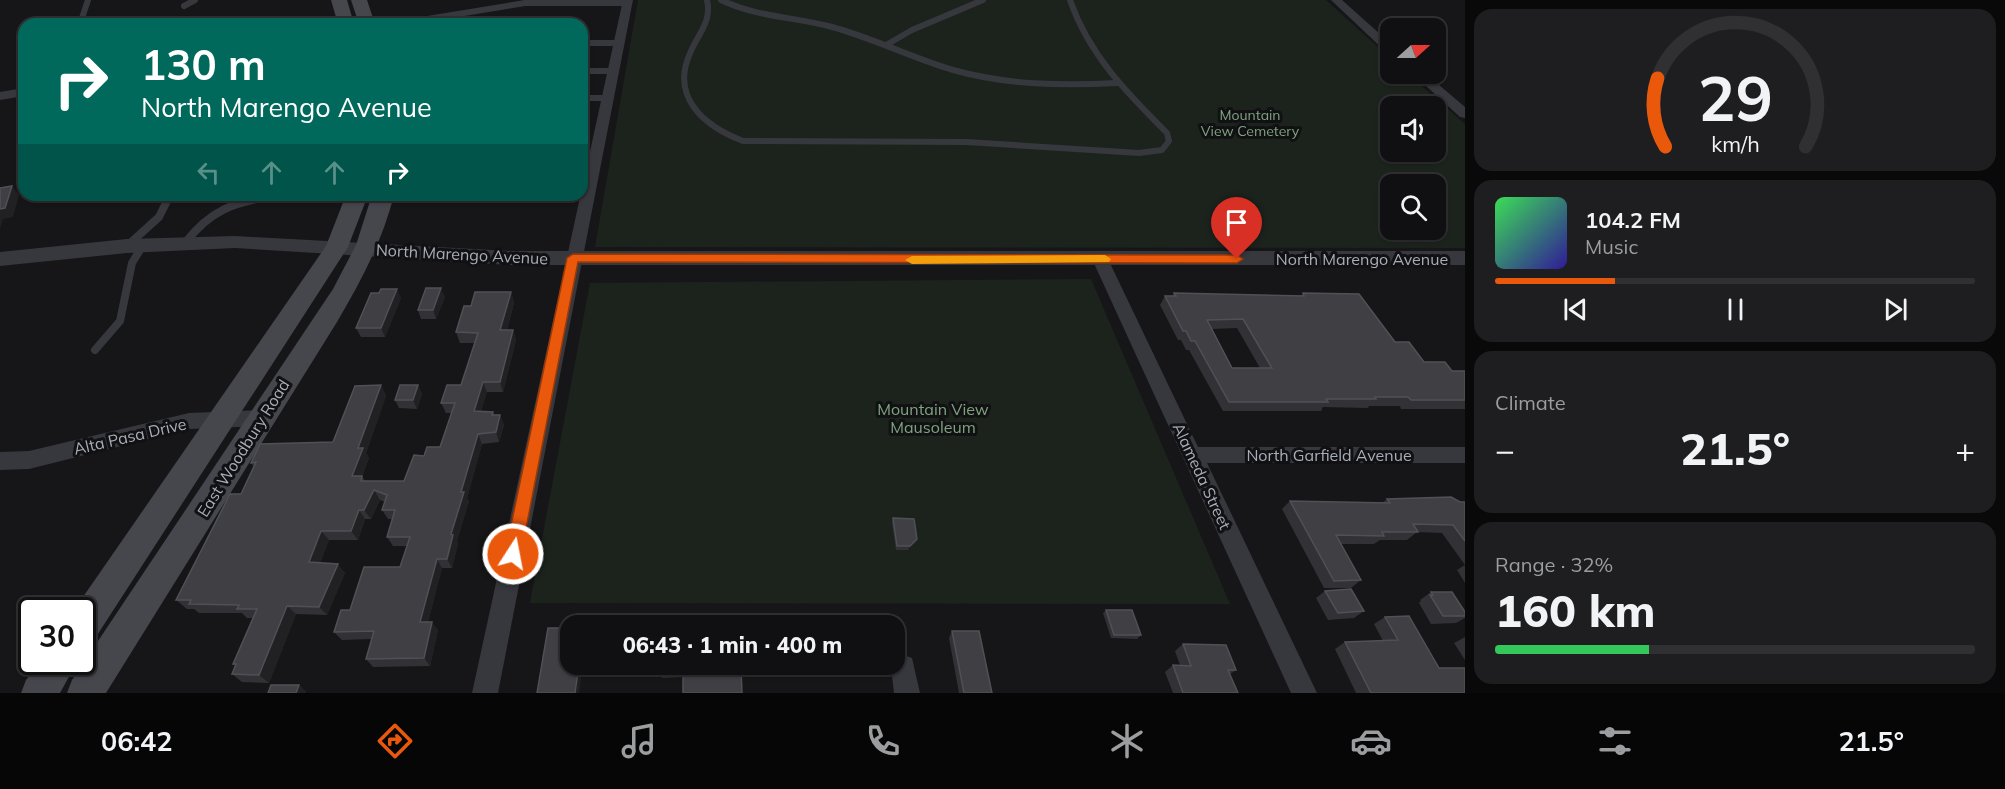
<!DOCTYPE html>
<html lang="en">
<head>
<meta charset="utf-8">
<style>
	:root { --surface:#101012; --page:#1e1e20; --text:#f1f3f6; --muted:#9c9d9f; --line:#303032; --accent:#ea580c }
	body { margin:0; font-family:Mulish,sans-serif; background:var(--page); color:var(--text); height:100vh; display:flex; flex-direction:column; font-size:22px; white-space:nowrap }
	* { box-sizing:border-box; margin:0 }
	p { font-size:20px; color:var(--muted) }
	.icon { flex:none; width:33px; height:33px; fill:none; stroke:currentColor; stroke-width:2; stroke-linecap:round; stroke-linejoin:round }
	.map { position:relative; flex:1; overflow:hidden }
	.side { display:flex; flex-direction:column; gap:9px; padding:9px; background:#09090a; width:540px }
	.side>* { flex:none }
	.hud { position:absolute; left:18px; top:18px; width:570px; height:183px; border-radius:18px; box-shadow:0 2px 4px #0004,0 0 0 2px var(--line); background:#00695c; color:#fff; overflow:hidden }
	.needle { width:39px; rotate:69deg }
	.fabs { position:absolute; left:1380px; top:18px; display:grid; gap:12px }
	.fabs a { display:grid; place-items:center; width:66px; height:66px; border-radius:12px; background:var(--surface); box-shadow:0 2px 4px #0004,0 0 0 2px var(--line); font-size:30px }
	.speed { position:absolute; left:18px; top:597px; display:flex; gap:12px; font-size:30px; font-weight:700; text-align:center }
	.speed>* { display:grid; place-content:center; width:78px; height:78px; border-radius:50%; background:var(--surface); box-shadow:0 2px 4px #0004,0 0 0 2px var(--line); line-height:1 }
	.speed .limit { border:3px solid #111; border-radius:9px; background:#fff; color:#111 }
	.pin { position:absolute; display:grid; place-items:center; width:51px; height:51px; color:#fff; margin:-62px -26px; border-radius:50% 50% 50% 0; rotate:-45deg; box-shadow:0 0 6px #0007 }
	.pin .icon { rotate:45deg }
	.me { position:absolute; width:66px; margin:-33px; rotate:11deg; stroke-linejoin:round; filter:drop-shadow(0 0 4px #0008) }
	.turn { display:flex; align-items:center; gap:21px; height:126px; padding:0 24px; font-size:27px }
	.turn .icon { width:78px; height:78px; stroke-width:2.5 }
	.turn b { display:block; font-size:42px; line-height:51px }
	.lanes { display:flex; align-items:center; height:57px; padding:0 24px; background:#0003; justify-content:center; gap:30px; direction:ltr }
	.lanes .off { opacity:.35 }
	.big { font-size:45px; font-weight:800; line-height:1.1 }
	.side .widget { flex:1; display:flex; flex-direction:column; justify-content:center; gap:9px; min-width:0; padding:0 21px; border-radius:18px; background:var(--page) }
	.side .dial { align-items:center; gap:0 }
	.dial svg { height:156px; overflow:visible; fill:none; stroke:var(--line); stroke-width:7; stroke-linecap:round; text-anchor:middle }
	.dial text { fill:var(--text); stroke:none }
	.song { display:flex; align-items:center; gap:18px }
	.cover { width:72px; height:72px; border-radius:9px; background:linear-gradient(135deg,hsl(130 70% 55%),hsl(250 70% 35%)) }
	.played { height:6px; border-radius:3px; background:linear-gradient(90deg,var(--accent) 25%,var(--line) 25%) }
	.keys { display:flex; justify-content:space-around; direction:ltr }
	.heat { display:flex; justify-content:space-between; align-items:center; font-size:33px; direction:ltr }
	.charge { height:9px; border-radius:4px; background:linear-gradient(90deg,#34c759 32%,var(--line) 0) }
	.trip { position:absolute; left:560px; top:615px; width:345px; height:60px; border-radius:18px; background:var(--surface); box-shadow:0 2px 4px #0004,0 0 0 2px var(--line); font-weight:800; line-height:60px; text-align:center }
	.dock { display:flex; height:96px; justify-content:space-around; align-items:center; background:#060607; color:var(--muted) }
	.dock .icon { width:42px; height:42px }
	.dock .current { color:var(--accent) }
	.dock b { font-size:27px; color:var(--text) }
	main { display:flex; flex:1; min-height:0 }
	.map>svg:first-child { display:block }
	.green { fill:#1c231d; fill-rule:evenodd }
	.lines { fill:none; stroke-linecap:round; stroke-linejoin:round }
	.service-far1 { stroke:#37383d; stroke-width:6 }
	.service { stroke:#37383d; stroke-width:8 }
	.minor { fill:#37383d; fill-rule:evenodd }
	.tertiary { fill:#37383d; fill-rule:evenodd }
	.secondary { fill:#45474d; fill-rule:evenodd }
	.wall { fill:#323236; fill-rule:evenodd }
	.shaded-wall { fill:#212124 }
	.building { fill:#3f3f44; stroke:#4f5156; stroke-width:1.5; fill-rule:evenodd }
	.route { fill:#ea580c; stroke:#983908; stroke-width:1.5 }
	.slow { fill:#f59e0b }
	.labels { text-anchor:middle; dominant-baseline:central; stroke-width:6; stroke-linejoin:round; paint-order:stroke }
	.far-park-label { font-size:14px; fill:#7fa381; stroke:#111113 }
	.street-label { font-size:16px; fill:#a8adb8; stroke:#111113 }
	.park-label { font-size:16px; fill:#7fa381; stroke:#111113 }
</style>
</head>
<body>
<main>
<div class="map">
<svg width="1465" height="693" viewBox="0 0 1465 693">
	<rect width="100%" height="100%" fill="#161618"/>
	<!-- green -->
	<path class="green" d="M 638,0 L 1326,0 L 1390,58 L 1390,74 L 1408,74 L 1465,124 L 1465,248 L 595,247 ZM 1390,106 L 1436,106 L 1436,152 L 1390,152 ZM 1390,184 L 1436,184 L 1436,230 L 1390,230 Z
		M 1091,279 L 1230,604 L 530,603 L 590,283 Z"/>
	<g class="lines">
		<!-- service-far1 -->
		<path class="service-far1" d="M 707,0 C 712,21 699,33 691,51 C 669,97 704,126 743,141 L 967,142 L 1139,153 L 1162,150 L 1169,141 L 1167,133 C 1127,93 1089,55 1070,0
			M 721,0 C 756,17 795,17 832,27 C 873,38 912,58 953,70 C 1007,85 1062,86 1117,83
			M 184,6 L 195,0
			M 80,24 L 88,0
			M 397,24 L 525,3 L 628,3
			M 582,43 L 619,43
			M 886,45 L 912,30 L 983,0
			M 582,71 L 613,71
			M 582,98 L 608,98"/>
		<!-- service -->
		<path class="service" d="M 185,243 C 212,208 233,204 275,195
			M 127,246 L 159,217 L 170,195
			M 95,350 L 120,321 L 132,263 L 143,245"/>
		<!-- minor -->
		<path class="minor" d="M 623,0 L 633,0 L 498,693 L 472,693 Z
			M 1331,0 L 1342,0 L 1390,43 L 1390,52 L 1386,52 Z
			M 1413,74 L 1426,74 L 1465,107 L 1465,118 L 1460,117 Z
			M 24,88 L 24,96 L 0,100 L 0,92 Z
			M 1100,254 L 1106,255 L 1108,259 L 1198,447 L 1465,447 L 1465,463 L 1207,463 L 1317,693 L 1291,693 L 1092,259 L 1094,255 Z
			M 262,410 L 269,412 L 272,418 L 269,424 L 262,426 L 189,429 L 29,469 L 0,470 L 0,452 L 29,451 L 189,413 Z
			M 903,655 L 912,658 L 920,693 L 894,693 L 891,667 L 894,664 L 894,658 Z"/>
		<!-- tertiary -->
		<path class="tertiary" d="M 235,236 L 512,251 L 1465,251 L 1465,265 L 512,265 L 235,248 L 127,253 L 0,266 L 0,252 L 127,239 Z"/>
		<!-- secondary -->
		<path class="secondary" d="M 331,0 L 347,0 L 354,24 L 338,24 Z
			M 351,0 L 367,0 L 375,24 L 359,24 Z
			M 346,195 L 368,195 L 348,247 L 94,640 L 82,644 L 82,610 L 74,610 L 326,246 Z
			M 372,195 L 394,195 C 382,242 361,281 337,322 L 106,693 L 67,693 L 72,680 L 333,289 L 356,245 Z
			M 40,662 L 77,662 L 60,693 L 21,693 L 26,680 Z"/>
	</g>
	<!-- wall -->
	<path class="wall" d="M 511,292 L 514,303 L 507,330 L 513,330 L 516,340 L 503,392 L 487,392 L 481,411 L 493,412 L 494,415 L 500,415 L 504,425 L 499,442 L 482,444 L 467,498 L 469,501 L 457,541 L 458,544 L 452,568 L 442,568 L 428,622 L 438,630 L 430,666 L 373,667 L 366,659 L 372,639 L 342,640 L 334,632 L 350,610 L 400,567 L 407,546 L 393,546 L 387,537 L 392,519 L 388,519 L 382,510 L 385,502 L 380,500 L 371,519 L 365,519 L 358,540 L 329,540 L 320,563 L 345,573 L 327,615 L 296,614 L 269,683 L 242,682 L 232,674 L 236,666 L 233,664 L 253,618 L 247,618 L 242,613 L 199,613 L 194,609 L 187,609 L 176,600 L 241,494 L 254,467 L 251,463 L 333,442 L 381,385 L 386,396 L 366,453 L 369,458 L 362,476 L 365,481 L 404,481 L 424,456 L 440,447 L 451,413 L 446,413 L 441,403 L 461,385 L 475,343 L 460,343 L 456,332 L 471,306 Z
		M 1174,293 L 1301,296 L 1303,293 L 1395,342 L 1424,362 L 1452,371 L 1465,371 L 1465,409 L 1401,409 L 1400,406 L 1369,406 L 1368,408 L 1323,407 L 1321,411 L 1223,411 L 1189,350 L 1186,350 L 1181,340 L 1178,340 L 1160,305 L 1165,296 L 1172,296 ZM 1237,328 L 1260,368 L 1232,368 L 1212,329 Z
		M 445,297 L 436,319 L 421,319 L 418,310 Z
		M 401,298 L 385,337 L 361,337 L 356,328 Z
		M 418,385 L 422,394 L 417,409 L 399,408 L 395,400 Z
		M 1387,499 L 1465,502 L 1465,583 L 1457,570 L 1465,565 L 1442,533 L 1417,532 L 1407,540 L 1380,540 L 1374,544 L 1340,544 L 1361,580 L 1351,588 L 1324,588 L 1282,509 L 1290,501 L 1382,503 Z
		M 893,518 L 917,539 L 916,543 L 908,550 L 896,550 L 892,523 Z
		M 1325,591 L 1364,611 L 1354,618 L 1328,620 L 1316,598 Z
		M 1431,592 L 1465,612 L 1465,618 L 1456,623 L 1431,624 L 1419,603 L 1421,601 L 1420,600 Z
		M 1106,610 L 1141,635 L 1137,639 L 1111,638 L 1103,613 Z
		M 1385,617 L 1439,668 L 1465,693 L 1356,693 L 1335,649 L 1345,642 L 1383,641 L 1374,624 Z
		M 952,631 L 992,693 L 959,693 L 949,638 Z
		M 1465,637 L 1465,660 L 1454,643 Z
		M 1183,644 L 1236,670 L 1230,674 L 1238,693 L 1173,693 L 1165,672 L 1173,665 L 1180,665 L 1175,651 Z
		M 730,664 L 683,677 L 662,678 L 661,671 Z"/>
	<!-- shaded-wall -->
	<path class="shaded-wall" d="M 12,186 L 19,195 L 13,217 L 3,219 L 0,229 L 0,209 Z
		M 441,288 L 445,297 L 436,319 L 433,310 Z
		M 397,289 L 401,298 L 385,337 L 381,328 Z
		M 511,292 L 514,303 L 504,340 L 500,330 Z
		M 513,330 L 516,340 L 503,392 L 500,382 Z
		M 483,382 L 487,392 L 478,421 L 474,411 Z
		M 381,385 L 386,396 L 366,453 L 369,458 L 359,486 L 352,476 L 358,448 Z
		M 418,385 L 422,394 L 417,409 L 413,400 Z
		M 500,415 L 504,425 L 499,442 L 496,432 Z
		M 478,434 L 482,444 L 467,498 L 469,501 L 457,541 L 458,544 L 452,568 L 447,559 L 451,534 L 461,492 Z
		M 374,490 L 380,500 L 371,519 L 364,510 Z
		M 359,510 L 365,519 L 358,540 L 351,531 Z
		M 321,531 L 329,540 L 317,571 L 309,562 Z
		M 917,539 L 916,543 L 908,550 L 910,546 Z
		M 437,559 L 442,568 L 426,630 L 420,622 Z
		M 338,564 L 345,573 L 327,615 L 319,607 Z
		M 287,606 L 296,614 L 269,683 L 259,675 Z
		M 432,622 L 438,630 L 430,666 L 424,658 Z
		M 579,664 L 583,664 L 579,693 L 575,693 Z
		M 299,685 L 306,691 L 306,693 L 296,693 Z"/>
	<!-- building -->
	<path class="building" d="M 12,186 L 5,208 L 0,209 L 0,188 Z
		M 426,288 L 441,288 L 433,310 L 418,310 Z
		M 381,289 L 397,289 L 381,328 L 356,328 L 371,293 L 379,293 Z
		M 475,292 L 511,292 L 500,330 L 513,330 L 500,382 L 483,382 L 474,411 L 493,412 L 492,415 L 500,415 L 496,432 L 478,434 L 461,492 L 464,492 L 451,534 L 453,535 L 447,559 L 437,559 L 420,622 L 432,622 L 424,658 L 366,659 L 374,631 L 334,632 L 341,610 L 350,610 L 364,567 L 400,567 L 410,537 L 387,537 L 395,510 L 382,510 L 387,495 L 374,490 L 364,510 L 359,510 L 351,531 L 321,531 L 309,562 L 338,564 L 319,607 L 287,606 L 259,675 L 232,674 L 236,664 L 233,664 L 257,609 L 237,609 L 239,605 L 189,604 L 191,600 L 176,600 L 230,494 L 241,494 L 256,462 L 251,463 L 260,444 L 333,442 L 355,386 L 381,385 L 358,448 L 363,448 L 352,476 L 362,476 L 361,481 L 404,481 L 414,455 L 424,456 L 427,447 L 440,447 L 455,403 L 441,403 L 447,385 L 461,385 L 478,333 L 456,332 L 464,306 L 471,306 Z
		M 1174,293 L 1304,296 L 1303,293 L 1359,294 L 1395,342 L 1409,342 L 1424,362 L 1445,362 L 1452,371 L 1465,371 L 1465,400 L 1411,400 L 1408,397 L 1375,397 L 1376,399 L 1326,399 L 1328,402 L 1229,402 L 1195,341 L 1191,341 L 1186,331 L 1183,331 L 1165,296 L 1176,296 ZM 1243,319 L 1272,368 L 1232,368 L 1207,320 Z
		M 400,385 L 418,385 L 413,400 L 395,400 Z
		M 1451,497 L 1460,502 L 1465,502 L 1465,541 L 1453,525 L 1413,524 L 1418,532 L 1382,532 L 1384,536 L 1336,535 L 1361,580 L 1334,581 L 1290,501 L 1390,503 L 1387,499 Z
		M 893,518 L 914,519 L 917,539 L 910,546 L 897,546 Z
		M 1351,589 L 1364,611 L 1338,613 L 1325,591 Z
		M 1431,592 L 1452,592 L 1465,612 L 1465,616 L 1443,616 L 1430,595 L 1433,595 Z
		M 1106,610 L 1132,610 L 1141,635 L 1114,635 Z
		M 1409,616 L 1439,668 L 1465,668 L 1465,693 L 1371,693 L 1345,642 L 1398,640 L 1385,617 Z
		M 646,621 L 689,623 L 689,626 L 646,626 Z
		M 548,628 L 570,628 L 570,664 L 579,664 L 575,693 L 537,693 Z
		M 952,631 L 979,631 L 992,693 L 964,693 Z
		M 1183,644 L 1226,645 L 1236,670 L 1228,670 L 1238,693 L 1183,693 L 1173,665 L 1191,666 Z
		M 661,664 L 730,664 L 730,668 L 741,668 L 742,693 L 683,693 L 683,670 L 661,671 Z
		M 271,685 L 299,685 L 296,693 L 268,693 Z"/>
	<!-- route -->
	<path class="route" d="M 573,254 L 1237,255 L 1243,259 L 1237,263 L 578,262 L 521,554 L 519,559 L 513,561 L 507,559 L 505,554 L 567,258 Z"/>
	<!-- slow -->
	<path class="slow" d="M 1105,255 L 1111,259 L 1109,262 L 912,264 L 905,260 L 912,256 Z"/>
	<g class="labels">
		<!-- far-park labels -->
		<g class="far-park-label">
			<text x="1250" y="115">Mountain<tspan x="1250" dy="16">View Cemetery</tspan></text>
		</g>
		<!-- street labels -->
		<g class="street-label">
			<text transform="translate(462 254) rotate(3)">North Marengo Avenue</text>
			<text x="1362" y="259">North Marengo Avenue</text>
			<text transform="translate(130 436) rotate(-13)">Alta Pasa Drive</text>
			<text transform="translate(243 448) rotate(-58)">East Woodbury Road</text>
			<text x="1329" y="455">North Garfield Avenue</text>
			<text transform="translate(1202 476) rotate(65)">Alameda Street</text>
		</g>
		<!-- park labels -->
		<g class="park-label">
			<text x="933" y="409">Mountain View<tspan x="933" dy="18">Mausoleum</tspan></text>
		</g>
	</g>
</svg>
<div class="fabs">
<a><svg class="needle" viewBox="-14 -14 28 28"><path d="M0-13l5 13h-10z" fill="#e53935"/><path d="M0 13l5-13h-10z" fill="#9c9d9f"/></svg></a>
<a><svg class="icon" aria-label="sound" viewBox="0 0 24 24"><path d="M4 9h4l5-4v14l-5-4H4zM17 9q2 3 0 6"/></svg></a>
<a><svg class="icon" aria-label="search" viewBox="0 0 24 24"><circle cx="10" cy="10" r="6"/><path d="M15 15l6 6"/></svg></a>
</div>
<div class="speed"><div class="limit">30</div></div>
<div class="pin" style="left:1237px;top:259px;background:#d93025"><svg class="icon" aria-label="arrive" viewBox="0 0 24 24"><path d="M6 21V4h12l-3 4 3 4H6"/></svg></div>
<svg class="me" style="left:513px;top:554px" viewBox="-20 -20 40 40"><circle r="17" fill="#ea580c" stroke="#fff" stroke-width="3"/><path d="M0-11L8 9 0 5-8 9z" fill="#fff"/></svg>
<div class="trip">06:43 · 1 min · 400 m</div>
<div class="hud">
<div class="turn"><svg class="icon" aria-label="right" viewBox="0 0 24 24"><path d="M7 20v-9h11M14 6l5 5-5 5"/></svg><div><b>130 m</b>North Marengo Avenue</div></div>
<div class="lanes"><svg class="icon off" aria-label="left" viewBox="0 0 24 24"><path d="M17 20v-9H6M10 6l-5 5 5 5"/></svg><svg class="icon off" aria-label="ahead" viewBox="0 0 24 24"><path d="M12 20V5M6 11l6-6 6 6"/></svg><svg class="icon off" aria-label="ahead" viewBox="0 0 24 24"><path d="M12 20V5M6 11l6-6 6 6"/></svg><svg class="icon" aria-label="right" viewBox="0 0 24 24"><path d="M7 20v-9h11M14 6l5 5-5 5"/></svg></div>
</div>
</div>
<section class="side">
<div class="widget dial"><svg viewBox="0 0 100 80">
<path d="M14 69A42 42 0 1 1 86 69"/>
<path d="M14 69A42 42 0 0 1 10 34" stroke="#ea580c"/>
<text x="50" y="56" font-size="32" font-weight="700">29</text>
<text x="50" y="72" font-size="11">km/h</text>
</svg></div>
<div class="widget">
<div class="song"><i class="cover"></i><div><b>104.2 FM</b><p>Music</p></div></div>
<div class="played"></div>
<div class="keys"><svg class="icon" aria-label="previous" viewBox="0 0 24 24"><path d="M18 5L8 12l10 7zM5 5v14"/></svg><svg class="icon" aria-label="pause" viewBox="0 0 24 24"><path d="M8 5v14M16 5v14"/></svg><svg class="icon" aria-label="next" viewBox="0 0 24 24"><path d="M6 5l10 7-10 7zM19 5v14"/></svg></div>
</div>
<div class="widget"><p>Climate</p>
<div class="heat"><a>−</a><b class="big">21.5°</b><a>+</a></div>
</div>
<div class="widget"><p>Range · 32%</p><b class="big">160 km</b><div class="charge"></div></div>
</section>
</main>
<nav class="dock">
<b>06:42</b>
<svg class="icon current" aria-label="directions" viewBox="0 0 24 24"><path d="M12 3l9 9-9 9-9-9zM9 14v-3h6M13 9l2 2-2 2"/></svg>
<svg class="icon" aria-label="music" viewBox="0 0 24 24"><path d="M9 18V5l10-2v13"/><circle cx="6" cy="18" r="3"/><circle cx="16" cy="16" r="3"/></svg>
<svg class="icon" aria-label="phone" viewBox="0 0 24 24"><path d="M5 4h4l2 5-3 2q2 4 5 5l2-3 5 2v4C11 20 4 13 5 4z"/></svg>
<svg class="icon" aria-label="climate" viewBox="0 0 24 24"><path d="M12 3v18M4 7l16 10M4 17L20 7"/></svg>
<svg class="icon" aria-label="car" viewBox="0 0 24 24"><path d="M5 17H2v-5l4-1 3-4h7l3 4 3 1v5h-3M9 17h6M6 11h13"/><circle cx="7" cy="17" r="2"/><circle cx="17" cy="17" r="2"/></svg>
<svg class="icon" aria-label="filters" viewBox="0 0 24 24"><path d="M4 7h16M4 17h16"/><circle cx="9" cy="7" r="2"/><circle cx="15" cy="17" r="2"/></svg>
<b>21.5°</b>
</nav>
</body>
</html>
